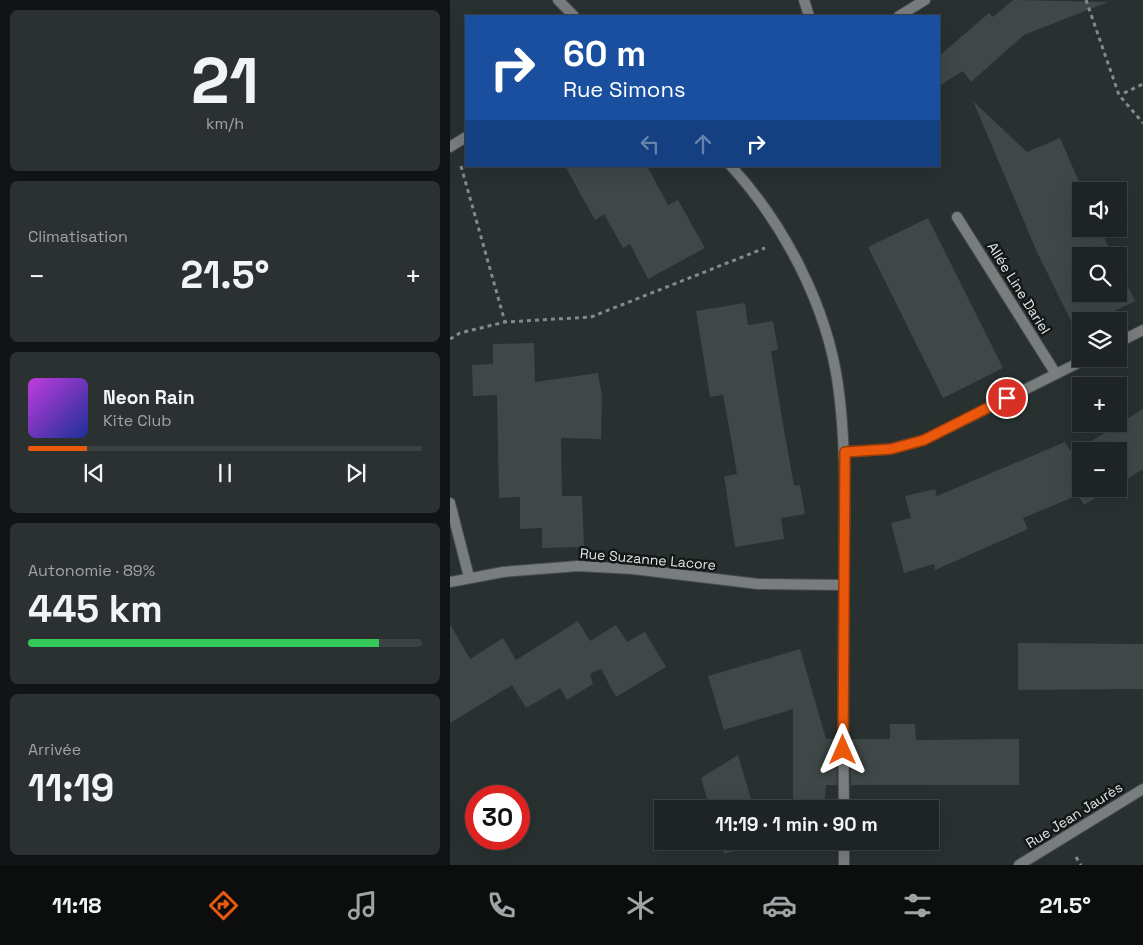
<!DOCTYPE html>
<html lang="fr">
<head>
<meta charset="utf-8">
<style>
	:root { --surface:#1e2424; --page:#2b3031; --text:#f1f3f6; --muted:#a1a4a6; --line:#3c4141; --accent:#ea580c }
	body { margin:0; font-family:"Space Grotesk",sans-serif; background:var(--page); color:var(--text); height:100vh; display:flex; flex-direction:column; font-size:19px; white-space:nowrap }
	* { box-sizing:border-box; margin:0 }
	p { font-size:16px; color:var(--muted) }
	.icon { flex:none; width:28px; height:28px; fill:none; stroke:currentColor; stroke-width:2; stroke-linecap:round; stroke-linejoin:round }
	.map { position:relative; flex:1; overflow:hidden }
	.sheet { display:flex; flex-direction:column; gap:10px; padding:10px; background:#101414; width:450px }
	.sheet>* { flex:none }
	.hud { position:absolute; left:15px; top:15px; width:475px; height:152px; border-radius:0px; box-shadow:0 5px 20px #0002,0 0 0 1px var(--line); background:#1a4fa0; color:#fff; overflow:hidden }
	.fabs { position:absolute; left:622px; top:182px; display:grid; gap:10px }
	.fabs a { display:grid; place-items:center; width:55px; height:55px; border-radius:0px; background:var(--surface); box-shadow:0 5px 20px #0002,0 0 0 1px var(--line); font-size:25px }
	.speed { position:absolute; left:15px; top:785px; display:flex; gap:10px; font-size:25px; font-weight:700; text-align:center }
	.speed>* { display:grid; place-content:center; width:65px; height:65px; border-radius:50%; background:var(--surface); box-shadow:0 5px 20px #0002,0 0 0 1px var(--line); line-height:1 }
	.speed .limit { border:8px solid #d22; background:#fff; color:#111 }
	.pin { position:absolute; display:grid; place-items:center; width:42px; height:42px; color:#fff; margin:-21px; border:2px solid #fff; border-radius:50%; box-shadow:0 1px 5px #0007 }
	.me { position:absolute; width:55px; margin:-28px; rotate:0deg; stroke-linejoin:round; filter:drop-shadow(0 0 4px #0008) }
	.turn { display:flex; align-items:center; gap:18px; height:105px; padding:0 15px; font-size:22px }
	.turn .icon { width:65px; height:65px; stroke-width:2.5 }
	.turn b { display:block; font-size:35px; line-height:42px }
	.lanes { display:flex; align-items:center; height:48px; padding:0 15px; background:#0003; justify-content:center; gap:25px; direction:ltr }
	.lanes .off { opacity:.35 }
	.big { font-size:38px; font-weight:700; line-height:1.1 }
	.sheet .widget { flex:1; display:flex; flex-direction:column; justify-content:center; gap:8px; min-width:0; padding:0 18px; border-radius:8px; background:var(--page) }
	.sheet .dial { align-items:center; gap:0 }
	.dial b { font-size:65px; line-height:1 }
	.song { display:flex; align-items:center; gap:15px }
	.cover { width:60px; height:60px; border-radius:8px; background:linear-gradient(135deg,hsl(290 70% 55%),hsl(230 70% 35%)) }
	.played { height:5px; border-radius:2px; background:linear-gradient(90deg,var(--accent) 15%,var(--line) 15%) }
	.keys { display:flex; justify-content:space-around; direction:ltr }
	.heat { display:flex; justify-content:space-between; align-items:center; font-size:28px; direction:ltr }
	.charge { height:8px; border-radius:4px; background:linear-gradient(90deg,#34c759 89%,var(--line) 0) }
	.trip { position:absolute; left:204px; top:800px; width:285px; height:50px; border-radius:0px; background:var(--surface); box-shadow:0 5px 20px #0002,0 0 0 1px var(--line); font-weight:700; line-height:50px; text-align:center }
	.menu { display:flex; height:80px; justify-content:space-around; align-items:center; background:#0c0e0e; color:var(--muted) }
	.menu .icon { width:35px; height:35px }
	.menu .active { color:var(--accent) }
	.menu b { font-size:22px; color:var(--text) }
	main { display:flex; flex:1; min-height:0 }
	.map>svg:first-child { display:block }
	.building { fill:#3f4747 }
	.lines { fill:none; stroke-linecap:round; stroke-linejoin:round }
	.minor-casing { stroke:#464d4d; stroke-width:12 }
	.path { stroke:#848a8a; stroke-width:3; stroke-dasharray:4 4; stroke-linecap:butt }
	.minor { stroke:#797d7e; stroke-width:10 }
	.route-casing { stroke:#983908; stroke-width:12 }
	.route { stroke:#ea580c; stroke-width:9 }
	.labels { text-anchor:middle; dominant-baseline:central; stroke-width:5; stroke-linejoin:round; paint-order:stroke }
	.street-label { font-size:14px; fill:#e1e6e6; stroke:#141717 }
</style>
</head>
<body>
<main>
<section class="sheet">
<div class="widget dial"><b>21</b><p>km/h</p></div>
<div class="widget"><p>Climatisation</p>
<div class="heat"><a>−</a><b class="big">21.5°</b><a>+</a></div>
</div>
<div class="widget">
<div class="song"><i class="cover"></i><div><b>Neon Rain</b><p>Kite Club</p></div></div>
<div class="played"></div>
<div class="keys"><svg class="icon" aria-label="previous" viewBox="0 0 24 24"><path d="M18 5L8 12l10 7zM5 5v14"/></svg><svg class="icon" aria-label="pause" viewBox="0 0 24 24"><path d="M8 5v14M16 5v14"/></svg><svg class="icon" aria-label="next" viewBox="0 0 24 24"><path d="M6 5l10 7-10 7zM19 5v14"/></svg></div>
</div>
<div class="widget"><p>Autonomie · 89%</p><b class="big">445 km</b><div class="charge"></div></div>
<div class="widget"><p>Arrivée</p><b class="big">11:19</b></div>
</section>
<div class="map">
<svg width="693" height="865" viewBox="0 0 693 865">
	<rect width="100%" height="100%" fill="#283030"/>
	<!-- building -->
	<path class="building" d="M 563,0 L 658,2 L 574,35 L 521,82 L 513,71 L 489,86 L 489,56 L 539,13 L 543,17 Z
		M 523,101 L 577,152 L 610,138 L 633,191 L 631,229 L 650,229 L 663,256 L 631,256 L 631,294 L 669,294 L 669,268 L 685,301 L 644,321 L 621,321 L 587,252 Z
		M 115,166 L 197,166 L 218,205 L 228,200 L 255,248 L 198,279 L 180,244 L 173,248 L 154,214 L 145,220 Z
		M 478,218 L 553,368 L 493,398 L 418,247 Z
		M 295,303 L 298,325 L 323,321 L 328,350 L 321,351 L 332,418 L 344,486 L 350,485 L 355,514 L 331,518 L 334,539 L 285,547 L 274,476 L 287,474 L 279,427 L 273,395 L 260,397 L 246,311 Z
		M 84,343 L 85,382 L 148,373 L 152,396 L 151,439 L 111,438 L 112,496 L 132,496 L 134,547 L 92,548 L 92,528 L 70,529 L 70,497 L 49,498 L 47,395 L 23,396 L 22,365 L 43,364 L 43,344 Z
		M 693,409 L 693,469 L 669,484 L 669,451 L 631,451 L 631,489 L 661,489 L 634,505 L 628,495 L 573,518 L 578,529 L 485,570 L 484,564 L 454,573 L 441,523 L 461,518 L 455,496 L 485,489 L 487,496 L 615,442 L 622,453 Z
		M 128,621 L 140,641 L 166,625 L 177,642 L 195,632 L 216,667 L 166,697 L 151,669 L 140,674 L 143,684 L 117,700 L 110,688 L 76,708 L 62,685 L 0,723 L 0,624 L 20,659 L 53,638 L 66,660 Z
		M 568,643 L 693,644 L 693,689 L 568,690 Z
		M 350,649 L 376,739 L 386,739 L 387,785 L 376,785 L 374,809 L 343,809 L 343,709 L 274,730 L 258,676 Z
		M 440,724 L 465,724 L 466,740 L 569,739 L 569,785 L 401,785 L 400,739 L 440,739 Z
		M 288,755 L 304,809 L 260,809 L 251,778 Z
		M 270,841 L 315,841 L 315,842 L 274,854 Z
		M 343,841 L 375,841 L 375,846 L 343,846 Z"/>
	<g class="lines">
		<defs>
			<path id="minor" d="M 108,0 L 124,16
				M 354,0 L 359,16
				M 449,16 L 475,0
				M 0,147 L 16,137
				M 281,166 C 334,224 377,306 388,385 C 397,449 394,513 394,578 C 393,655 393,732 394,809
				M 507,217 L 606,374
				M 669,342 L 693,330
				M 395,452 L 441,449 L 474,440 L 636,359
				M 0,503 L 19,577
				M 0,582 L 53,572 L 128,566 L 183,569 L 308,584 L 394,585
				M 394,841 L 394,865
				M 569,865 L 693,789"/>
		</defs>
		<!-- minor casing -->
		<use href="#minor" class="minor-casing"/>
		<!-- path -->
		<path class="path" d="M 636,0 L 669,95 L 693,123
			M 674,93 L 693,84
			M 11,166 L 55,322
			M 0,339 L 10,333 L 55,322 L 141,317 L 315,248
			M 626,857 L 631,865"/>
		<!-- minor -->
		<use href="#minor" class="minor"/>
	</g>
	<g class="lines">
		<defs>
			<path id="route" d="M 393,750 L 395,452 L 441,449 L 474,440 L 557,398"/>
		</defs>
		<!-- route casing -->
		<use href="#route" class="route-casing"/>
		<!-- route -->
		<use href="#route" class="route"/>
	</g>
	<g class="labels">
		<!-- street labels -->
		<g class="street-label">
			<text transform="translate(569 288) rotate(58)">Allée Line Dariel</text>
			<text transform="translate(198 559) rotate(5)">Rue Suzanne Lacore</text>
			<text transform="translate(624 815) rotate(-32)">Rue Jean Jaurès</text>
		</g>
	</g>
</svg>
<div class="fabs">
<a><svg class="icon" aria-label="sound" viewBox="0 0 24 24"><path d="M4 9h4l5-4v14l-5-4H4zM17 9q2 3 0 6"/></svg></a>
<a><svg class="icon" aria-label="search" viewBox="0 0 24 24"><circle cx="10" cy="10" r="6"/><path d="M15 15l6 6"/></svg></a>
<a><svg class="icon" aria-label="layers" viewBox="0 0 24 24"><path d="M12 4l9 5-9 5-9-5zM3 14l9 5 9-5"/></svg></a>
<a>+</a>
<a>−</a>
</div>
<div class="speed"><div class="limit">30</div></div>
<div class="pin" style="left:557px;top:398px;background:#d93025"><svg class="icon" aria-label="arrive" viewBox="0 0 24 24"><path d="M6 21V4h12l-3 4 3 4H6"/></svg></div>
<svg class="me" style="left:393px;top:750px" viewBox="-20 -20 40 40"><path d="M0-17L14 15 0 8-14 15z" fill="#ea580c" stroke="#fff" stroke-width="4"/></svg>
<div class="trip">11:19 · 1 min · 90 m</div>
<div class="hud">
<div class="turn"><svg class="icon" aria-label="right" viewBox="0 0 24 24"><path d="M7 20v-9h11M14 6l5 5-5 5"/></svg><div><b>60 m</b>Rue Simons</div></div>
<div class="lanes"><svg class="icon off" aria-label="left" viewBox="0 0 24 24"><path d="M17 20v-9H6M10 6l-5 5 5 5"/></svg><svg class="icon off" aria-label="ahead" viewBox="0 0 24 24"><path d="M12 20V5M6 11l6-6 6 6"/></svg><svg class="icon" aria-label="right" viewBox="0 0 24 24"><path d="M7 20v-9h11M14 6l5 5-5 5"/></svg></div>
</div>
</div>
</main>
<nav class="menu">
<b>11:18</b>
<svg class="icon active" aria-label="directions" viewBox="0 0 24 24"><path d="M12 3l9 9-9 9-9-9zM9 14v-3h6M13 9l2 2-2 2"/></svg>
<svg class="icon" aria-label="music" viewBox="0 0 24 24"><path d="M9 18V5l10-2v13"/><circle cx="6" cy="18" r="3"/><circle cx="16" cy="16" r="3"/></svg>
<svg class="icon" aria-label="phone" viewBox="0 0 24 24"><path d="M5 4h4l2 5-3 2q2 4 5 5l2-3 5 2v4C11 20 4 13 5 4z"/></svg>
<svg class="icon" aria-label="climate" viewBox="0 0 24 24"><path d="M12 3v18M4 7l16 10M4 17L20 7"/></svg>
<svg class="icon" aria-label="car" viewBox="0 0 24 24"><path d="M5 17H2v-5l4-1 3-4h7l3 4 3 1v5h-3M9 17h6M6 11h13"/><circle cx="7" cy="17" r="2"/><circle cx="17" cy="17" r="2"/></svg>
<svg class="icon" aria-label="filters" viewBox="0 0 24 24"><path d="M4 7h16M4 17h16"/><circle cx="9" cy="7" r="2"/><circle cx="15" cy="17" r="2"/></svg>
<b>21.5°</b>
</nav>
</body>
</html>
